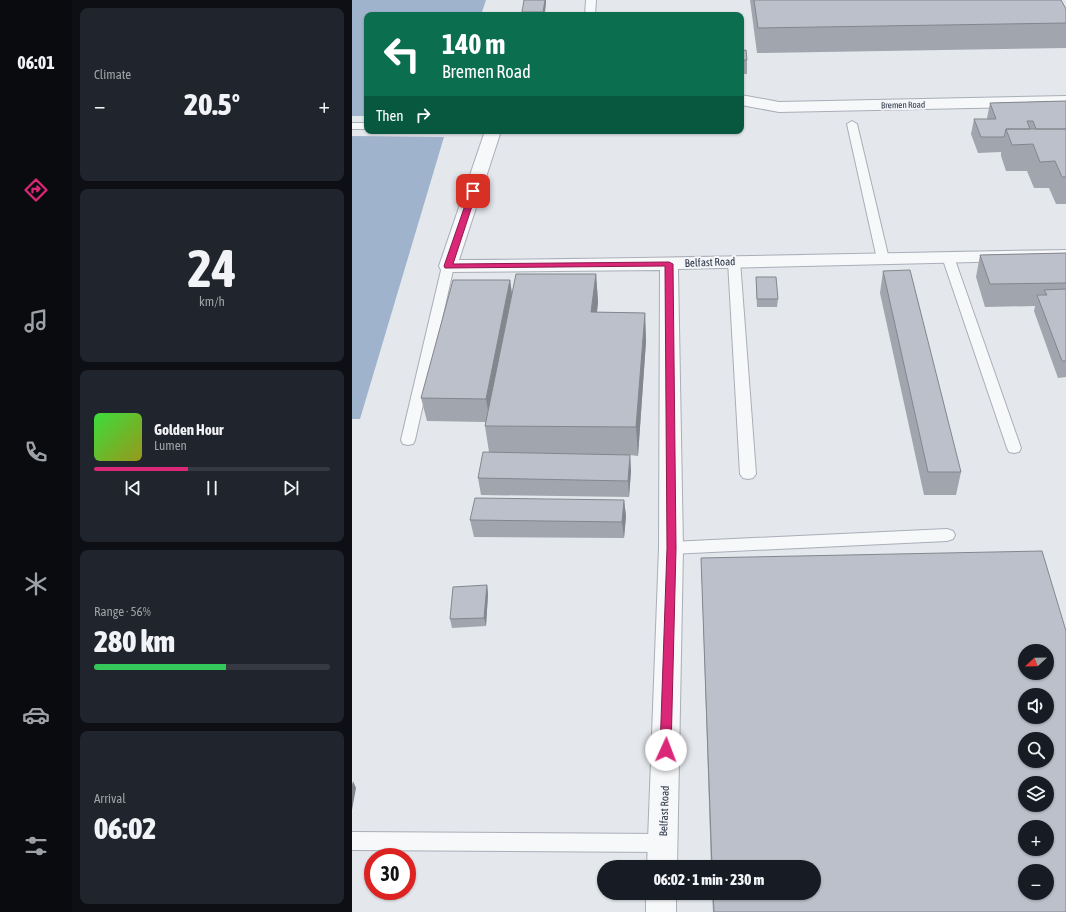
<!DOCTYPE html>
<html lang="en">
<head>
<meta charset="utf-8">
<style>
	:root { --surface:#171b24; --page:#20242c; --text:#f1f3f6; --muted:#9ea1a6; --line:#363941; --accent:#db2777 }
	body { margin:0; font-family:"Asap Condensed",sans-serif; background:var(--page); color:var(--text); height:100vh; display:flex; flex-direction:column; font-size:15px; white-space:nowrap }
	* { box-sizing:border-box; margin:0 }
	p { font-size:13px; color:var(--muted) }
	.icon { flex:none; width:22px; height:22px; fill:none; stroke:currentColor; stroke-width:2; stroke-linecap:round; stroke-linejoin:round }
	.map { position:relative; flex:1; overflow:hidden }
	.details { display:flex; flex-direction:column; gap:8px; padding:8px; background:#0d0f14; width:280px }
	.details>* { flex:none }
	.top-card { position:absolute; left:12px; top:12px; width:380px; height:122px; border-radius:8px; box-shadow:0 1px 3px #0004; background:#0b6e4f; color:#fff; overflow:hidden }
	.needle { width:26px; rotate:248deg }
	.fabs { position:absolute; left:666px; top:644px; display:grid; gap:8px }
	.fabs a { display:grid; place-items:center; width:36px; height:36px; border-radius:50%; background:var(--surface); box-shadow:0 1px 3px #0004; font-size:20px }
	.speed { position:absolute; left:12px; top:848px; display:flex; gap:8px; font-size:20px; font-weight:700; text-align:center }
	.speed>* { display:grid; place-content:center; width:52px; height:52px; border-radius:50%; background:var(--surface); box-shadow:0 1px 3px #0004; line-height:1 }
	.speed .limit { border:6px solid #d22; background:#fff; color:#111 }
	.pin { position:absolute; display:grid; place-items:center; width:34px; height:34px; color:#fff; margin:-17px; border-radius:8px; box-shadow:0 2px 6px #0006 }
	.me { position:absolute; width:44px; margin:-22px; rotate:2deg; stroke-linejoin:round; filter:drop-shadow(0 0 3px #0008) }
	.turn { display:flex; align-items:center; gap:14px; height:84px; padding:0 12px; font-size:18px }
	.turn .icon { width:52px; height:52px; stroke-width:2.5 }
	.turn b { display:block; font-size:28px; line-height:34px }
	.then { display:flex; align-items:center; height:38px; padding:0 12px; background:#0003; gap:8px; font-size:15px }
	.big { font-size:30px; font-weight:800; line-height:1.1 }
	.details .card { flex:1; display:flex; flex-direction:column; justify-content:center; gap:6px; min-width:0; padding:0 14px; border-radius:8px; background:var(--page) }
	.details .dial { align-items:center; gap:0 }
	.dial b { font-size:52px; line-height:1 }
	.song { display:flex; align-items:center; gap:12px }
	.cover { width:48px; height:48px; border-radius:6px; background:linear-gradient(135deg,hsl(120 70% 55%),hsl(60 70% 35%)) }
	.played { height:4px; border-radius:2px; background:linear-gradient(90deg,var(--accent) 40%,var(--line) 40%) }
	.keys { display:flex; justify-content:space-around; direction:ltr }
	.heat { display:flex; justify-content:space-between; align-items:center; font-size:22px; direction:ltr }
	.charge { height:6px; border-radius:3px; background:linear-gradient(90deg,#34c759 56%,var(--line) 0) }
	.trip { position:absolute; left:245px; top:860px; width:224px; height:40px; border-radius:20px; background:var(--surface); box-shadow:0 1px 3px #0004; font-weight:800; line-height:40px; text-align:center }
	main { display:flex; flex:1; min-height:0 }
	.menu { display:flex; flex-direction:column; width:72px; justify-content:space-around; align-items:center; background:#090b0e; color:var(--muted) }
	.menu .icon { width:28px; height:28px }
	.menu .current { color:var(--accent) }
	.menu b { font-size:18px; color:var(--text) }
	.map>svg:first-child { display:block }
	.water { fill:#9fb4cc }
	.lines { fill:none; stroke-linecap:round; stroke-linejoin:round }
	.service-casing { stroke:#a9aeb7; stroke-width:2 }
	.minor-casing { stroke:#a9aeb7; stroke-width:2 }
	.service { fill:#f7f8fa; fill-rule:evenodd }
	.minor { fill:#f7f8fa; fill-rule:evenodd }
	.wall { fill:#a1a5ae }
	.shaded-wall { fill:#83868d }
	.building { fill:#bbc0ca; stroke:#83868d; fill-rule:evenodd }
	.route { fill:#db2777; stroke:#8e194d }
	.labels { text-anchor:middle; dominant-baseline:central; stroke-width:4; stroke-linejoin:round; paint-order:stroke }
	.far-street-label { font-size:9px; fill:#2b3445; stroke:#f4f6f9 }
	.street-label { font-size:11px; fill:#2b3445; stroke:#f4f6f9 }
</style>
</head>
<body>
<main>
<nav class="menu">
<b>06:01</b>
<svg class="icon current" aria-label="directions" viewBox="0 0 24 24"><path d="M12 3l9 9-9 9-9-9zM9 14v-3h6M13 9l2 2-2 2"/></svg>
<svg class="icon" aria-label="music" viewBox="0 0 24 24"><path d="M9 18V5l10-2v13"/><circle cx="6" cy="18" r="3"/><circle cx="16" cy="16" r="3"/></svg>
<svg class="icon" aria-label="phone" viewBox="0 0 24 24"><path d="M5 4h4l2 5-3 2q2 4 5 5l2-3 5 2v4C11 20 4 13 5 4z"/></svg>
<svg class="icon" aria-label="climate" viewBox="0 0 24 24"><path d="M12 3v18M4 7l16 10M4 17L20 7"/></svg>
<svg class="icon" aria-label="car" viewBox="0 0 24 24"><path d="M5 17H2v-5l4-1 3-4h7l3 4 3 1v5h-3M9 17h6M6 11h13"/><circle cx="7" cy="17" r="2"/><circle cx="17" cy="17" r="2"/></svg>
<svg class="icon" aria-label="filters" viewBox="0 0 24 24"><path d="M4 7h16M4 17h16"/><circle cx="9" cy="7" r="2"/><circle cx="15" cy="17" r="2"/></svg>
</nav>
<section class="details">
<div class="card"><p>Climate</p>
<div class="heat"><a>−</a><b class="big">20.5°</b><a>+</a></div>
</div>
<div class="card dial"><b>24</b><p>km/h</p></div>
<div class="card">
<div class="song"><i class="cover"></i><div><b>Golden Hour</b><p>Lumen</p></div></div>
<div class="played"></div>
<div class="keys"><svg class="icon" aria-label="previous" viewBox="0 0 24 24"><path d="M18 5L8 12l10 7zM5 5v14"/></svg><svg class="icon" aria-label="pause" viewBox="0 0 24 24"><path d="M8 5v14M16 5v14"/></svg><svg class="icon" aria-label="next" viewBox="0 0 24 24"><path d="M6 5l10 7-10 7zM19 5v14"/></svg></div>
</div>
<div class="card"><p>Range · 56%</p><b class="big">280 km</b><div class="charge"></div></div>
<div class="card"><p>Arrival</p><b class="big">06:02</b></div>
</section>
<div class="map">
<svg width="714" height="912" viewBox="0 0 714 912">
	<rect width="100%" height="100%" fill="#e4e7ec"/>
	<!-- water -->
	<path class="water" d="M 0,0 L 134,0 L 129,15 L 15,15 L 15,116 L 0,116 Z
		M 0,136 L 92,137 L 8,419 L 0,419 Z"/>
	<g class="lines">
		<defs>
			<path id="service" d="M 234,0 L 244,0 L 243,15 L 233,15 Z
				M 500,121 L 505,124 L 537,259 L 531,263 L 525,259 L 495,124 Z
				M 0,123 L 15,123 L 15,129 L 0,129 Z
				M 596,253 L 602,257 L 669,448 L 667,452 L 662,453 L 657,452 L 655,448 L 590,257 Z
				M 382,257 L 388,261 L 404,474 L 401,478 L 396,479 L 391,478 L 388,474 L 376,261 Z
				M 96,262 L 102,266 L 63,440 L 61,444 L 56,445 L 51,444 L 49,440 L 90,266 Z
				M 595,529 L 601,531 L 603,535 L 601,539 L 595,541 L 319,554 L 313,552 L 311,548 L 313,544 L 319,542 Z
				M 0,832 L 311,834 L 318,836 L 321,843 L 318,850 L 311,852 L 0,850 Z"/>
			<path id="minor" d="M 389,95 L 427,102 L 714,96 L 714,106 L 427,112 L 389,105 Z
				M 133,131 L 149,131 L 107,260 C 309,259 512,253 714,250 L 714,260 L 326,269 L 331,548 L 325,867 L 295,867 L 307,548 L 308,270 L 96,272 L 89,270 L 87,266 Z
				M 294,893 L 324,893 L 324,912 L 294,912 Z"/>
		</defs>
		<!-- service casing -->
		<use href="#service" class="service-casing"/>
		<!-- minor casing -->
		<use href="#minor" class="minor-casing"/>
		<!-- service -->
		<use href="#service" class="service"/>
		<!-- minor -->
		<use href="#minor" class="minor"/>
	</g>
	<!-- wall -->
	<path class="wall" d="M 398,0 L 709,0 L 714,9 L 714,48 L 405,53 Z
		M 194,3 L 193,14 L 209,14 L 210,15 L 170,15 L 170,12 Z
		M 389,51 L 395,60 L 395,74 L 389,74 Z
		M 714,101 L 714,204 L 704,204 L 697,188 L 682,188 L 675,171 L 654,171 L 649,156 L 649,152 L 626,153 L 619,134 L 622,119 L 636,119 L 635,118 L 638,103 Z
		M 714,253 L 714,377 L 706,378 L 682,311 L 683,306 L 633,307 L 624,277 L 628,255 Z
		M 531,271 L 609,472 L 604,495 L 572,495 L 528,293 Z
		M 244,274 L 246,302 L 245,312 L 293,313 L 294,341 L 286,456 L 278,455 L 279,471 L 277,497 L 129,495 L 126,478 L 137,452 L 133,426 L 133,422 L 75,421 L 69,398 L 158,280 L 160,293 Z
		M 404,277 L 426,299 L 425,307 L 405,307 L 404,286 Z
		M 272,500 L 274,516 L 272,538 L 122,537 L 118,520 Z
		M 349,558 L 714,912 L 361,912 L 360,893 L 462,893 L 462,867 L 359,867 L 350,586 Z
		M 135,585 L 136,594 L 134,626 L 100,628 L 98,619 Z"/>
	<!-- shaded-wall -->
	<path class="shaded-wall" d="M 193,0 L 194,0 L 194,3 L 192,15 L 191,15 L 191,12 Z
		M 244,274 L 246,302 L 242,340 L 239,312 Z
		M 158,280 L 161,303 L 138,422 L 134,399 Z
		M 293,313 L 294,341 L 286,456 L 284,427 Z
		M 278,455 L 279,471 L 277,497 L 276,481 Z
		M 272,500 L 274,516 L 272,538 L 270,522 Z
		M 135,585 L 136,594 L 134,626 L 132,618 Z
		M 1,781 L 4,788 L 0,810 L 0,785 Z"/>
	<!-- building -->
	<path class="building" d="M 172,0 L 193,0 L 191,12 L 170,12 Z
		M 402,0 L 709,0 L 714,9 L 714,23 L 406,28 Z
		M 173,14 L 209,14 L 209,15 L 173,15 Z
		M 394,50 L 395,60 L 389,60 L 389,51 Z
		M 714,101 L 714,129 L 684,129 L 681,121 L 675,121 L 678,129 L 654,129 L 652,137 L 629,137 L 622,119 L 644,119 L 638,103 Z
		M 654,129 L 714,129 L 714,177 L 710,177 L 703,161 L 688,162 L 681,144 L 660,145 Z
		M 714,253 L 714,283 L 638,284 L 628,255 Z
		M 558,270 L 609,472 L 576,472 L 531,271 Z
		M 164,274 L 244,274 L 239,312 L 293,313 L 284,427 L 133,426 Z
		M 404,277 L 424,277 L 426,299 L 405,299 Z
		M 101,280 L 158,280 L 134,399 L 69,398 Z
		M 714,289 L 714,361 L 710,361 L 685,295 L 695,295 L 692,290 Z
		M 131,452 L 278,455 L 276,481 L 126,478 Z
		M 123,498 L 272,500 L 270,522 L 118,520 Z
		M 690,551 L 714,631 L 714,912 L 362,912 L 361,893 L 462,893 L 462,867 L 360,867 L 349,558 ZM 673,651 L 695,651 L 695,673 L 673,673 ZM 673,695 L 695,695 L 695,717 L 673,717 ZM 673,739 L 695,739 L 695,761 L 673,761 ZM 673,783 L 695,783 L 695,805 L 673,805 ZM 673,827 L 695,827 L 695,849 L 673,849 ZM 673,871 L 695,871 L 695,893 L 673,893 Z
		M 135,585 L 132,618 L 98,619 L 101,587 Z"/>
	<!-- route -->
	<path class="route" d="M 121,189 L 125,191 L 101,264 L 317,262 L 321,264 L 324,548 L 319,750 L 318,754 L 314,755 L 310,754 L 308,750 L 315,548 L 313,266 L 93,268 L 92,266 L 118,191 Z"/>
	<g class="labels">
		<!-- far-street labels -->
		<g class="far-street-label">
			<text transform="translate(551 105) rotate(-1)">Bremen Road</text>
		</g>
		<!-- street labels -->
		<g class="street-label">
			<text transform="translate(358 262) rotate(-2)">Belfast Road</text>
			<text transform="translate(312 811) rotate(-88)">Belfast Road</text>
		</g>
	</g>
</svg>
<div class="fabs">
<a><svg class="needle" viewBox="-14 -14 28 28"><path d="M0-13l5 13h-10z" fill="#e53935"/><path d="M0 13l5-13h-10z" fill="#9ea1a6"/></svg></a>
<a><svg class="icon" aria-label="sound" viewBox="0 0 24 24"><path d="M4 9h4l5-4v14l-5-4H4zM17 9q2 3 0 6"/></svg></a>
<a><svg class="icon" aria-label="search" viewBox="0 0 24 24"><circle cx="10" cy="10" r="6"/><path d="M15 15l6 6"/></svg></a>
<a><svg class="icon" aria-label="layers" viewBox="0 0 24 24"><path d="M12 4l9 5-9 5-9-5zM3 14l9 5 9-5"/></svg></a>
<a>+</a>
<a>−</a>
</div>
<div class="speed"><div class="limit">30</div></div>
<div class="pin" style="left:121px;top:191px;background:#d93025"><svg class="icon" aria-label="arrive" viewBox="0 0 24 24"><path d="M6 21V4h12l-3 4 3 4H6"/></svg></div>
<svg class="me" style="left:314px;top:750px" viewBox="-20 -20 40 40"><circle r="19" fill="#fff"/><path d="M0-13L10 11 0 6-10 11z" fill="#db2777"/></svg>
<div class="trip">06:02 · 1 min · 230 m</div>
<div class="top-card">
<div class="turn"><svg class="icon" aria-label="left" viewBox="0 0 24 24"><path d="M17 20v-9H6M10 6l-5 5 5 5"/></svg><div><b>140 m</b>Bremen Road</div></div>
<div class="then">Then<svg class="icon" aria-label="right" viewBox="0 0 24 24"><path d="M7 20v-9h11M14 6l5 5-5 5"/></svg></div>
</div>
</div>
</main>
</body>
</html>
